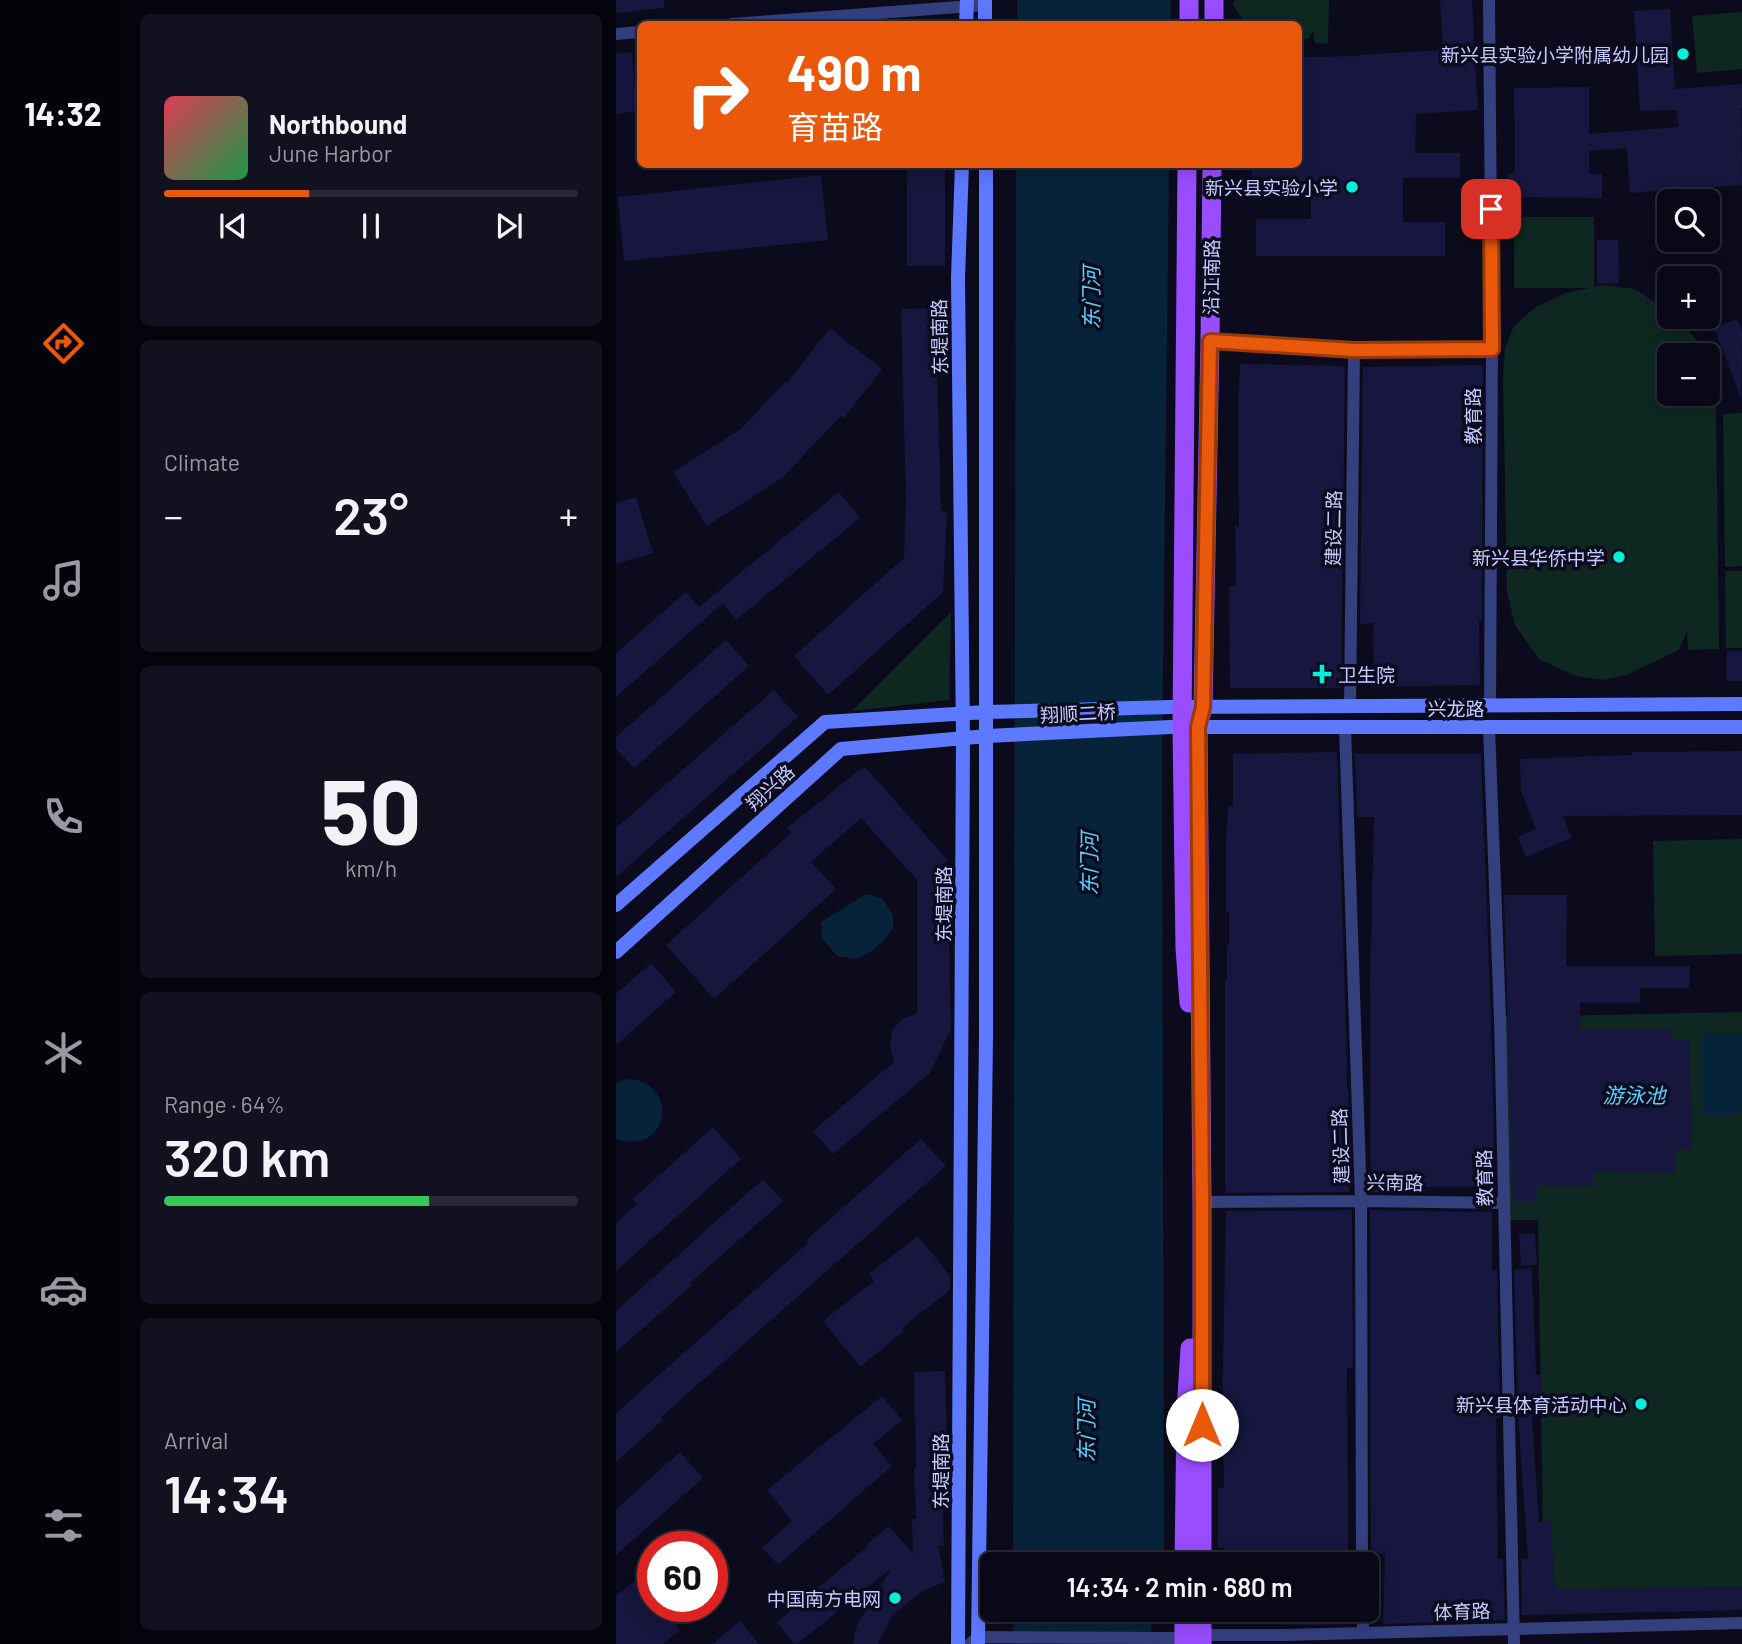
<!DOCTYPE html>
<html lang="en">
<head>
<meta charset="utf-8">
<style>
	:root { --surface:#080816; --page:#11111f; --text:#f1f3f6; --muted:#989aa1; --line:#292935; --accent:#ea580c }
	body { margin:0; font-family:Barlow,"Noto Sans SC",sans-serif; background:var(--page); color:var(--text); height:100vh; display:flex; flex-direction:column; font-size:26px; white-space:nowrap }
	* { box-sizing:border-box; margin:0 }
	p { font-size:23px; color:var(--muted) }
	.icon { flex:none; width:38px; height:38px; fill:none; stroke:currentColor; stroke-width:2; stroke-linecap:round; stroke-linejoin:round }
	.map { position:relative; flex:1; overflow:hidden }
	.drawer { display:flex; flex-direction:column; gap:14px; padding:14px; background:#04040c; width:490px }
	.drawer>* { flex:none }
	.hud { position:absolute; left:21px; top:21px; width:665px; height:147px; border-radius:10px; box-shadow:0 4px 18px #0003,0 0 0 2px var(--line); background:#ea580c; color:#fff; overflow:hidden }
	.controls { position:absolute; left:1041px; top:189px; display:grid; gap:14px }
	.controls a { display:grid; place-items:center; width:63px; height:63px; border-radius:10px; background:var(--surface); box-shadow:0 4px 18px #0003,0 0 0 2px var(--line); font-size:35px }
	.speed { position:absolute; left:21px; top:1531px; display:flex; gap:14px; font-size:35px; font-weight:700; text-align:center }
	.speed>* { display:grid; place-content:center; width:91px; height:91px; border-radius:50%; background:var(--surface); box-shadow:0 4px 18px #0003,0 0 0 2px var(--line); line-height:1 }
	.speed .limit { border:10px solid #d22; background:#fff; color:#111 }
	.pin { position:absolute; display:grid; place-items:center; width:60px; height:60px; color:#fff; margin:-30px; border-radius:14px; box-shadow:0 4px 10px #0006 }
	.me { position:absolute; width:77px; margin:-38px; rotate:0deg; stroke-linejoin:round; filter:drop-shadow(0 0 5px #0008) }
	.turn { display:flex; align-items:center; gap:24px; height:147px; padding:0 35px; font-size:32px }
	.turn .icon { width:91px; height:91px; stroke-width:2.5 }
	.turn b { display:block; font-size:49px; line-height:60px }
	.big { font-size:52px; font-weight:600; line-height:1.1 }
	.drawer .tile { flex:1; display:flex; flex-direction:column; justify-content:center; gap:10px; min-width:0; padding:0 24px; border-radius:10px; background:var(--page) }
	.drawer .dial { align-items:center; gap:0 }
	.dial b { font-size:91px; line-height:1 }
	.song { display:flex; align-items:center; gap:21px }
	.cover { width:84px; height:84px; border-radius:10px; background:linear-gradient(135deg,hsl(350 70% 55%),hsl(140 70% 35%)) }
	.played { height:7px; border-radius:4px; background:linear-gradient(90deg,var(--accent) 35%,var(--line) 35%) }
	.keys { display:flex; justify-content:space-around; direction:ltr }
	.heat { display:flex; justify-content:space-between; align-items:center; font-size:38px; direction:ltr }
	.charge { height:10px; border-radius:5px; background:linear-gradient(90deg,#34c759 64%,var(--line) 0) }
	.trip { position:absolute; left:364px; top:1552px; width:399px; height:70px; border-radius:10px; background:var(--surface); box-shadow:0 4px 18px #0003,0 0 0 2px var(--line); font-weight:600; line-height:70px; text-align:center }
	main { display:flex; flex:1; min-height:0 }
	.dock { display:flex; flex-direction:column; width:126px; justify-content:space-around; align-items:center; background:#030309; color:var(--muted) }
	.dock .icon { width:49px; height:49px }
	.dock .selected { color:var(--accent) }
	.dock b { font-size:32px; color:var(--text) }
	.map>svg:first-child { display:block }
	.green { fill:#0e2721 }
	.water { fill:#072339 }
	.building { fill:#16163e }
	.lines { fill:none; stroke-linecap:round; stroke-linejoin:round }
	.street { stroke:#343f7e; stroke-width:12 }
	.secondary { stroke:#5d79ff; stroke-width:14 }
	.primary { stroke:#994dff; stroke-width:19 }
	.route-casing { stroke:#983908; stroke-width:18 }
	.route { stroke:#ea580c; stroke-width:12 }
	.poi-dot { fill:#00f1da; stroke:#0b0b1d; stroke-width:2.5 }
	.labels { text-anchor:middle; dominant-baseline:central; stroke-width:7; stroke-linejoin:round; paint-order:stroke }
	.poi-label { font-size:19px; fill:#c6cbff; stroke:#0b0b1d; text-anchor:end }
	.street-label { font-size:19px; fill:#c6cbff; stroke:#0b0b1d }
	.water-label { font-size:21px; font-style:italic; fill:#54d2ff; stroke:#0b0b1d }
</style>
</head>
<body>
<main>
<nav class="dock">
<b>14:32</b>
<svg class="icon selected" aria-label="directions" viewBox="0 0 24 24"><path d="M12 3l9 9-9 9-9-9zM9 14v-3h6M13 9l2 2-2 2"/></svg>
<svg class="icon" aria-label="music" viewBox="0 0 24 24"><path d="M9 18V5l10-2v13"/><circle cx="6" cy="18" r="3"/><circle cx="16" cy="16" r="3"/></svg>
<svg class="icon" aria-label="phone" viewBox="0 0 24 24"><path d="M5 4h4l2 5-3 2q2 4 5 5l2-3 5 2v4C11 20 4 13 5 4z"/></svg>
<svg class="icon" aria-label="climate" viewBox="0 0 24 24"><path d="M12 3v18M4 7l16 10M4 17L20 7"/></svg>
<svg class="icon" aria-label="car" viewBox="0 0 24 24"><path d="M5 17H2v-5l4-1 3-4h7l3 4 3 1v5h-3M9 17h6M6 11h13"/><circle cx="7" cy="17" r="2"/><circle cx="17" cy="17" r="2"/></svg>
<svg class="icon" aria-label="filters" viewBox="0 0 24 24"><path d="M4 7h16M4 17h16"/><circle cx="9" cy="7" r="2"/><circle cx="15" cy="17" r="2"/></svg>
</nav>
<section class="drawer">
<div class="tile">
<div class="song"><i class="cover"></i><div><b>Northbound</b><p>June Harbor</p></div></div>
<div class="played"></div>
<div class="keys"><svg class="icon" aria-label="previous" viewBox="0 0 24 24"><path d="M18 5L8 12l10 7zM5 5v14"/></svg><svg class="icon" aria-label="pause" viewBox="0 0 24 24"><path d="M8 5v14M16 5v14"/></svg><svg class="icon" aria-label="next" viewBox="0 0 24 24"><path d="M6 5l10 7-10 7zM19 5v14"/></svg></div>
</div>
<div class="tile"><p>Climate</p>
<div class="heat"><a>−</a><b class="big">23°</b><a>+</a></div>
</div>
<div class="tile dial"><b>50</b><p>km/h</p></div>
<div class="tile"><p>Range · 64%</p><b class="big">320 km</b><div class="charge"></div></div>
<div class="tile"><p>Arrival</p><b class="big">14:34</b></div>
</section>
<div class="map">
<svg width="1126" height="1644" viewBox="0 0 1126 1644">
	<rect width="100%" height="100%" fill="#0b0b1d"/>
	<!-- green -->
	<path class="green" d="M 618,0 L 713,0 L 712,44 L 699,43 L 697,31 L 693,38 L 683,41 L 682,24 L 629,24 L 617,4 Z
		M 1126,12 L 1126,69 L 1081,73 L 1076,16 Z
		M 898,217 L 978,217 L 978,287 L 985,285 L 1019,289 L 1053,312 L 1054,317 L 1059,317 L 1082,341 L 1088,355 L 1054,355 L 1054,394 L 1092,394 L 1092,365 L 1095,372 L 1100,403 L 1103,649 L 1072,650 L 1071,632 L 1063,650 L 1010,675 L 988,680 L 960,676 L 923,659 L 899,625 L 891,592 L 887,375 L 889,348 L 898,326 L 920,307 L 950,293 L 973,288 L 898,288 Z
		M 1126,413 L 1126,566 L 1109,567 L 1107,414 Z
		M 1109,571 L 1126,571 L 1126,648 L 1110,648 Z
		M 335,612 L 333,700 L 236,711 Z
		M 1126,839 L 1126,954 L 1039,956 L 1037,841 Z
		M 1126,1012 L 1126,1587 L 928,1591 L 922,1220 L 888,1220 L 884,1017 Z"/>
	<!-- water -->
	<path class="water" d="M 401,0 L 555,0 L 554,24 L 401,24 Z
		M 400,165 L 553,165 L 546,756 L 548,1564 L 397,1564 Z
		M 250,894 L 267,899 L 277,915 L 277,928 L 269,939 L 257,950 L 241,959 L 221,956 L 206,938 L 205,922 Z
		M 1126,1033 L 1126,1109 L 1119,1116 L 1087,1116 L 1086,1034 Z
		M 16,1079 C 64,1087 52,1156 0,1139 L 0,1084 L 6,1080 Z
		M 397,1610 L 539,1610 L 536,1617 L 534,1644 L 397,1644 Z"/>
	<!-- building -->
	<path class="building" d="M 0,0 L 48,0 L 48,8 L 0,13 Z
		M 824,0 L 856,0 L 862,110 L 800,114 L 799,153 L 844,153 L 844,178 L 787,178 L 787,222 L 829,222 L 829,256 L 640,256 L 640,219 L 695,219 L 695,186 L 636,186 L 636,164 L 682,164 L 682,57 L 742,56 L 742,55 L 827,50 Z
		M 1054,9 L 1059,89 L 1126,84 L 1126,108 L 1125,108 L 1126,185 L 1014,193 L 1011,148 L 973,151 L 973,174 L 986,174 L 986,198 L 891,197 L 892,173 L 899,173 L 899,113 L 898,113 L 898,88 L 973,87 L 973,134 L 1062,127 L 1061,110 L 1024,111 L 1018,11 Z
		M 16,52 L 21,111 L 0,114 L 0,54 Z
		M 291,164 L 329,164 L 329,266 L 291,266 Z
		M 205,175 L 212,240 L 8,261 L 2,197 Z
		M 981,240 L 1002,240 L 1003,283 L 981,284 Z
		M 319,308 L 325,511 L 331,511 L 327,592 L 212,695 L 178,656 L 288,558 L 290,501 L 285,309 Z
		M 1121,319 L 1126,332 L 1125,398 L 1098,328 Z
		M 214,328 L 266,369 L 228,418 L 225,416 L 166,478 L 91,526 L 57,472 L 125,429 L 170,381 L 171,383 Z
		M 624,364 L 729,366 L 725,688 L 614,688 L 613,586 L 620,586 L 619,526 L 623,526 L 622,412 Z
		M 867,365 L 866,621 L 863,621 L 864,685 L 758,687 L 757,623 L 744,624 L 747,367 Z
		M 223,492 L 244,518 L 120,620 L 107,603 L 0,697 L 0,653 L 70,592 L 83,607 Z
		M 20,497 L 37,553 L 0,564 L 0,503 Z
		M 110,640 L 133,666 L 18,768 L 0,749 L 0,737 Z
		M 1111,651 L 1126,651 L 1126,681 L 1110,681 Z
		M 158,690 L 182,717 L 0,877 L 0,828 Z
		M 1126,751 L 1126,815 L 947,816 L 956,838 L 910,857 L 902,837 L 920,829 L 905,791 L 904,759 L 1016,755 L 1016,752 Z
		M 721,752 L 731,1060 L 731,1088 L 732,1088 L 734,1132 L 733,1192 L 610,1193 L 610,1186 L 609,1186 L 609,980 L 611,980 L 611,945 L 613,945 L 613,912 L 610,912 L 610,845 L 612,806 L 617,807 L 617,754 Z
		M 739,754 L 865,754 L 875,1017 L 879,1187 L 792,1187 L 792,1193 L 755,1192 L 754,983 L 758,817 L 741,817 Z
		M 248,766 L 331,859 L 335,1029 L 314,1073 L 217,1154 L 197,1131 L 278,1062 L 274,1047 L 276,1029 L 287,1019 L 301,1013 L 301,880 L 245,818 L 195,862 L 220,889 L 98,999 L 50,945 L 175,833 L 171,828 Z
		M 888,895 L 951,895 L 950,966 L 1074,966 L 1073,988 L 1024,988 L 1024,1003 L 964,1003 L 964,1029 L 1056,1029 L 1056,1040 L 1073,1039 L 1076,1149 L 1059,1148 L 1059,1173 L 977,1172 L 977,1186 L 921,1186 L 921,1201 L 897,1202 Z
		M 35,963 L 60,992 L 0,1045 L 0,994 Z
		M 97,1127 L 125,1159 L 0,1271 L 0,1223 L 21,1204 L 17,1199 Z
		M 305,1139 L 330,1166 L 45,1417 L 47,1420 L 0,1462 L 0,1413 L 192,1243 L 190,1240 Z
		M 147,1179 L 167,1201 L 74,1283 L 76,1285 L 0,1352 L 0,1311 Z
		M 736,1210 L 737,1368 L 731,1368 L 732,1564 L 608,1564 L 608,1548 L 602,1548 L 602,1488 L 608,1488 L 607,1413 L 606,1413 L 610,1211 Z
		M 754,1210 L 876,1212 L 876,1270 L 881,1270 L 884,1418 L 880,1419 L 882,1559 L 887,1559 L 889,1620 L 767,1624 L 769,1554 L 755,1554 Z
		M 919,1233 L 921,1265 L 905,1266 L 903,1234 Z
		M 302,1236 L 334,1276 L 334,1290 L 286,1328 L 288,1331 L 244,1367 L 207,1321 L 258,1281 L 253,1274 Z
		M 916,1268 L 920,1375 L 925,1375 L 927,1416 L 916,1417 L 923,1522 L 935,1522 L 939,1590 L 1126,1587 L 1126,1610 L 906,1615 L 905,1559 L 912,1559 L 902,1417 L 898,1269 Z
		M 329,1371 L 331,1447 L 329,1447 L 330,1497 L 326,1497 L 328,1546 L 322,1546 L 329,1582 L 307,1591 L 277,1614 L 262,1644 L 237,1644 L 241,1625 L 275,1569 L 181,1644 L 178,1644 L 161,1622 L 252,1546 L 250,1545 L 273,1526 L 297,1554 L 296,1519 L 300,1519 L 298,1469 L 300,1469 L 298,1372 Z
		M 266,1396 L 286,1420 L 257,1444 L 276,1466 L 162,1565 L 146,1548 L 176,1521 L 151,1490 Z
		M 64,1452 L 87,1478 L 0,1555 L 0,1509 Z
		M 37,1573 L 37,1606 L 83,1606 L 60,1625 L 64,1630 L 47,1644 L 0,1644 L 0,1596 L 22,1578 L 25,1582 Z
		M 609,1610 L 736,1610 L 737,1624 L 699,1625 L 651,1624 L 651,1623 L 609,1623 Z
		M 124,1621 L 143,1644 L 96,1644 Z"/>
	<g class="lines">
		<!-- street -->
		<path class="street" d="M 873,0 L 876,349 L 874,706
			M 116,24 L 369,5
			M 0,34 L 24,32
			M 594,341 L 738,350 L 876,349
			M 734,706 L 738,350
			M 729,727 L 745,1201 L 746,1564
			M 873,727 L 884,1017 L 898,1644
			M 586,1202 L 745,1201 L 888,1203
			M 747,1610 L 747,1633
			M 354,1644 L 362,1637 L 555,1638 L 586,1635 L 669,1635 L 1126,1623"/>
		<!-- secondary -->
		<path class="secondary" d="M 350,24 L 351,0
			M 369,24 L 369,0
			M 0,905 L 209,722 L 371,712 L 555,707 L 1126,704
			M 0,952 L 225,749 L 371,736 L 555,727 L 1126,727
			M 342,1644 L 347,738 L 342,278 L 346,164
			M 362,1644 L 370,1038 L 370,164"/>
		<!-- primary -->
		<path class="primary" d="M 573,24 L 573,0
			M 598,24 L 598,0
			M 571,164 L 566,727 L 569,948 L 573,1003
			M 568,1564 L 570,1412 L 574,1348
			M 586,1564 L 586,1202 L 582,727 L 587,707 L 594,341 L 596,164
			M 586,1610 L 586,1644
			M 568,1644 L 568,1610"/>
	</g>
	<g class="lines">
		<defs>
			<path id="route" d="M 586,1425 L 586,1202 L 582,727 L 587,707 L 594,341 L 738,350 L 876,349 L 875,209"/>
		</defs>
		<!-- route casing -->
		<use href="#route" class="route-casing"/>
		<!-- route -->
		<use href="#route" class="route"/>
	</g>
	<!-- markers -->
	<g class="poi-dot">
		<circle cx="1067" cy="54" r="7"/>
		<circle cx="736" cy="187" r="7"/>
		<circle cx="1003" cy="557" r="7"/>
		<path d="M702.5 663.5h7v7h7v7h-7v7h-7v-7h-7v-7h7z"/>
		<circle cx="1025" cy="1404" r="7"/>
		<circle cx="279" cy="1598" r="7"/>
	</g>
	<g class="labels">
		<!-- poi labels -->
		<g class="poi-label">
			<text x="1053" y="54">新兴县实验小学附属幼儿园</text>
			<text x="722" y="187">新兴县实验小学</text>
			<text x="989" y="557">新兴县华侨中学</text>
			<text x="722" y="674" text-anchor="start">卫生院</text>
			<text x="1011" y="1404">新兴县体育活动中心</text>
			<text x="265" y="1598">中国南方电网</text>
		</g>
		<!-- street labels -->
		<g class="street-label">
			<text transform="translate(595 277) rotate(-89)">沿江南路</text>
			<text transform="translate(323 337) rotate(-91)">东堤南路</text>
			<text transform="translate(856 416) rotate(-90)">教育路</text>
			<text transform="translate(717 528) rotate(-89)">建设二路</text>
			<text x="840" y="708">兴龙路</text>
			<text transform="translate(462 713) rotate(-3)">翔顺二桥</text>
			<text transform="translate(154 787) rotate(-42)">翔兴路</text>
			<text transform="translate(327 904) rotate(-90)">东堤南路</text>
			<text transform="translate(724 1146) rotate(-92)">建设二路</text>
			<text transform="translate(868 1178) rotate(-91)">教育路</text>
			<text transform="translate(779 1182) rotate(1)">兴南路</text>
			<text transform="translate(324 1471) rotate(-90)">东堤南路</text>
			<text transform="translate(846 1611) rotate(-2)">体育路</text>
		</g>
		<!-- water labels -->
		<g class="water-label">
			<text transform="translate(474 298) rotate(-90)">东门河</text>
			<text transform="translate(472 864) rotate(-90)">东门河</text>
			<text x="1018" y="1094">游泳池</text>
			<text transform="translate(469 1431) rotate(-90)">东门河</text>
		</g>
	</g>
</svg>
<div class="controls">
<a><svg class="icon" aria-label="search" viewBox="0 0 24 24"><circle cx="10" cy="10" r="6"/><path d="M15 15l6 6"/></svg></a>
<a>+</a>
<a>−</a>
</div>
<div class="speed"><div class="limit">60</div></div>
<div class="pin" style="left:875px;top:209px;background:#d93025"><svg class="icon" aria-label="arrive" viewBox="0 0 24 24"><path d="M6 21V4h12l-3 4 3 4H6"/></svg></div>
<svg class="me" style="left:586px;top:1425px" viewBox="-20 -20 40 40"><circle r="19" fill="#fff"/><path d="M0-13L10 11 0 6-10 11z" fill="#ea580c"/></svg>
<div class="trip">14:34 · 2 min · 680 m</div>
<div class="hud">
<div class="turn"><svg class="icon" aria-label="right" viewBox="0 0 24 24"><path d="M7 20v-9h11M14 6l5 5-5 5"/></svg><div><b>490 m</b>育苗路</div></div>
</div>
</div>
</main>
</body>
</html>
